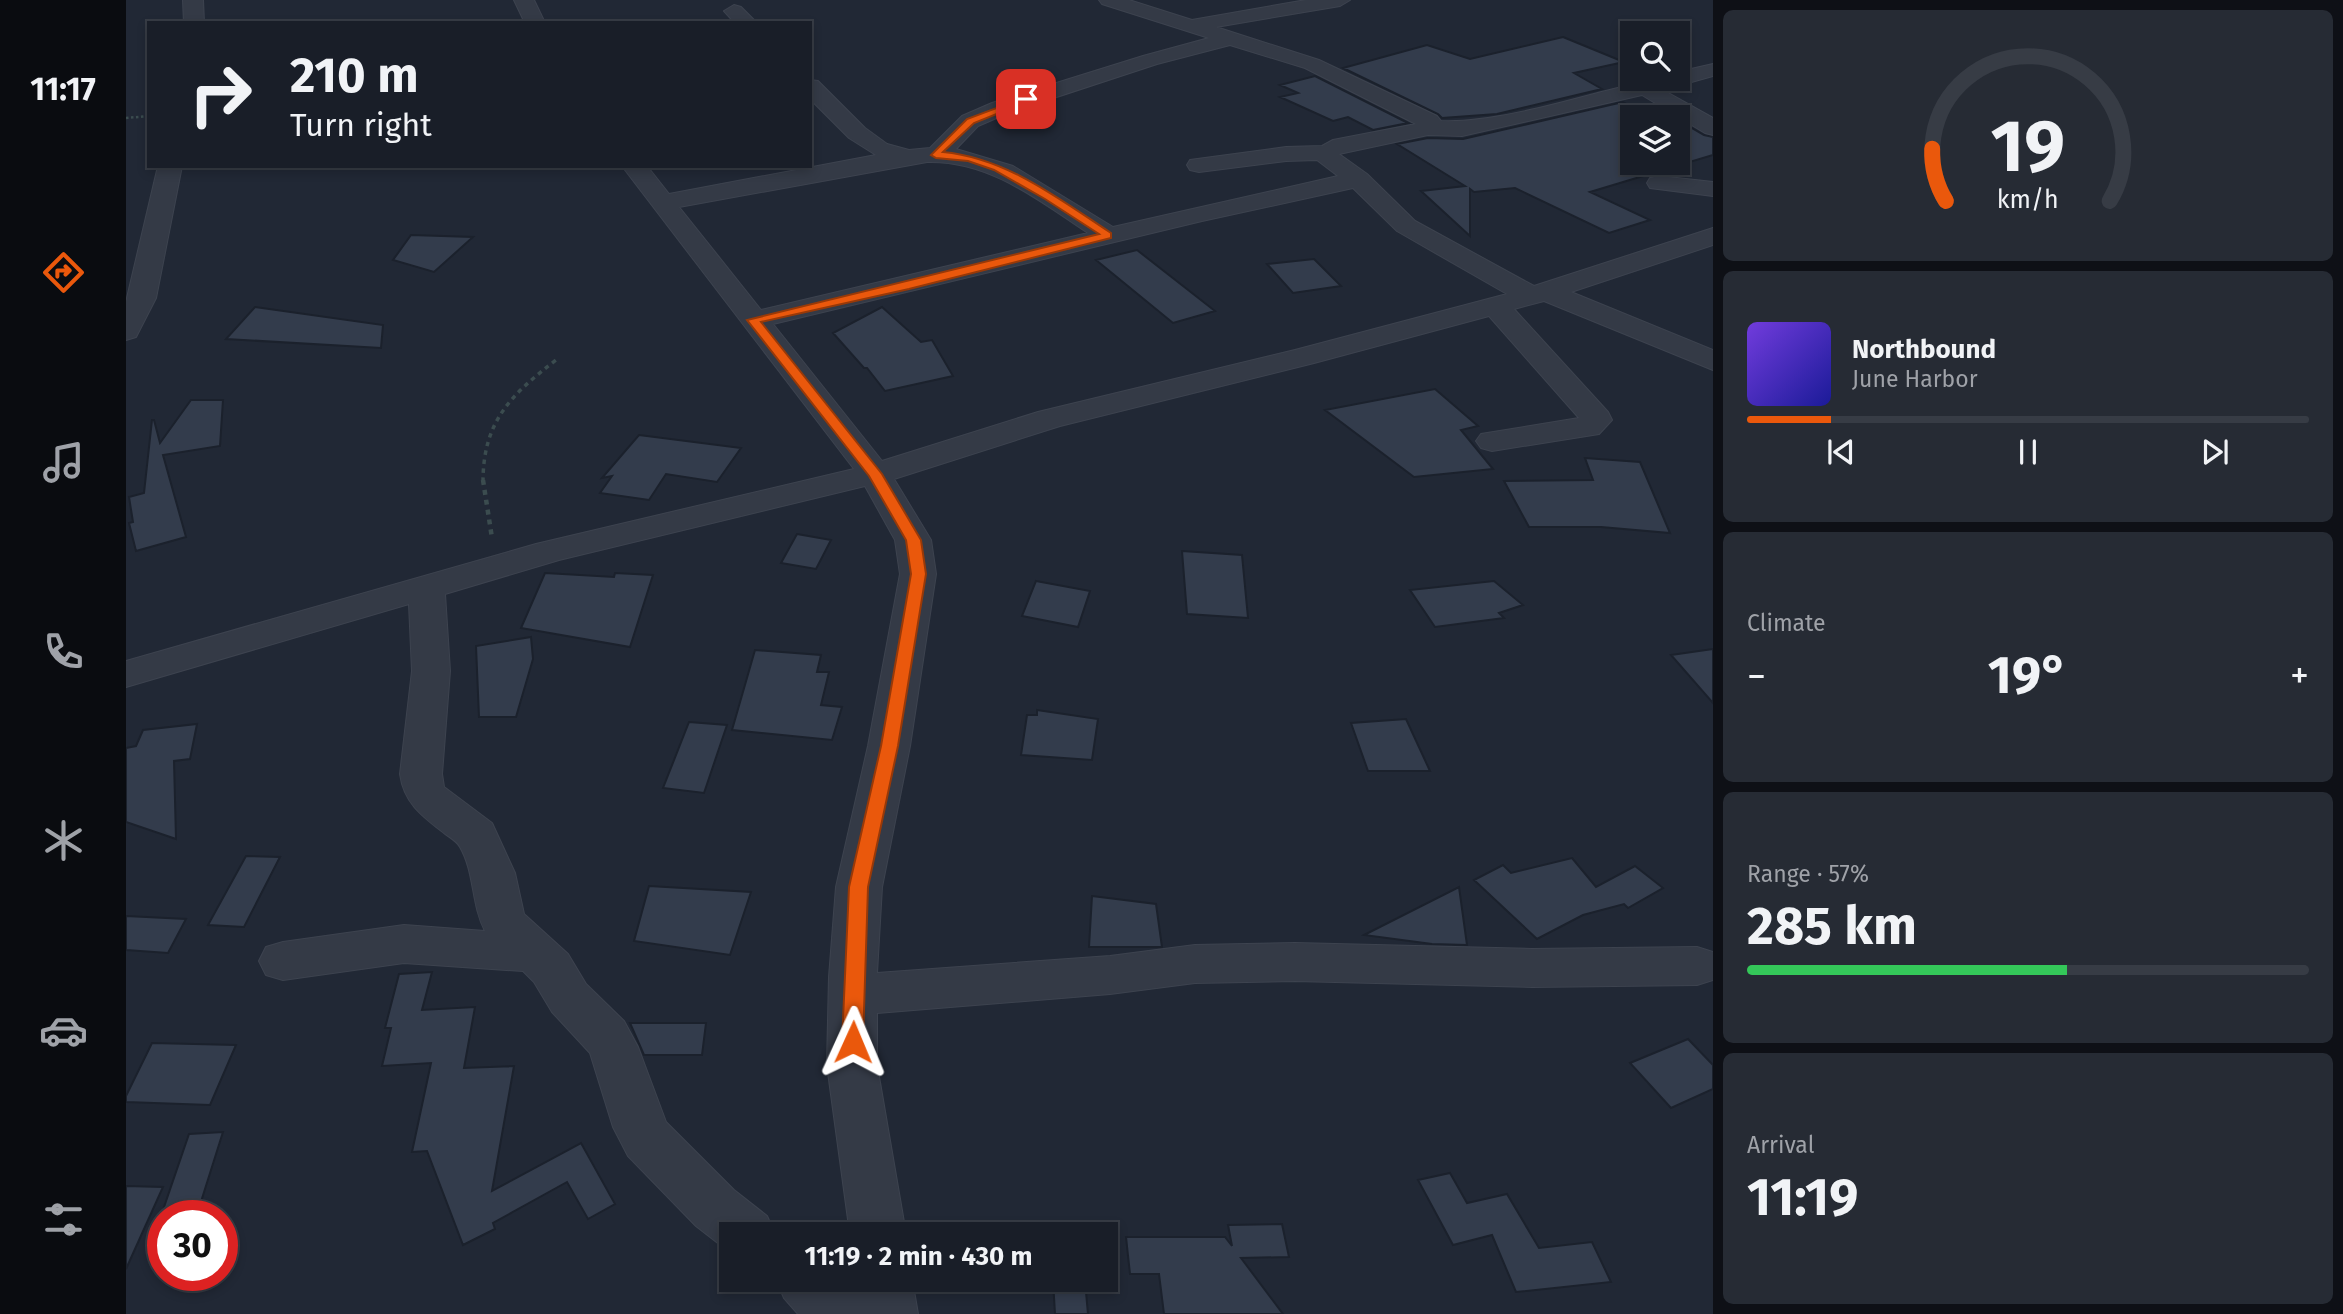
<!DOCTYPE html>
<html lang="en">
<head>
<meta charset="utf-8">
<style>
	:root { --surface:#191e28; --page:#262b34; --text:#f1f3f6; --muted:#9fa2a8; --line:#373c45; --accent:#ea580c }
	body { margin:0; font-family:"Fira Sans",sans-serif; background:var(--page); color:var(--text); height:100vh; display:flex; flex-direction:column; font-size:26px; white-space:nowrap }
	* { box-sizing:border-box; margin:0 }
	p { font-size:23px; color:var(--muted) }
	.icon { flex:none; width:38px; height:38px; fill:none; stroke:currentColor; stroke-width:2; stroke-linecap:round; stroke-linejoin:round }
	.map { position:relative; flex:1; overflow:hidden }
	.panel { display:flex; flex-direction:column; gap:10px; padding:10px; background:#0e1016; width:630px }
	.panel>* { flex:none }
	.banner { position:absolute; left:21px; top:21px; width:665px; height:147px; border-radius:0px; box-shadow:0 4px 10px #0003,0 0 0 2px var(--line); background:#191e28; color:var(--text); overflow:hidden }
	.tools { position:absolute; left:1494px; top:21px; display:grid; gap:14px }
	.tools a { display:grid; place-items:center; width:70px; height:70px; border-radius:0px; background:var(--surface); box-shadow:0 4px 10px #0003,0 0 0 2px var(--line); font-size:35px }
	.speed { position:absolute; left:21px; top:1200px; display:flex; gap:14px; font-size:35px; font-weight:700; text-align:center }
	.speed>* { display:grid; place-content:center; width:91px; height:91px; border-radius:50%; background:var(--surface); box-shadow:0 4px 10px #0003,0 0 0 2px var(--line); line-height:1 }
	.speed .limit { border:10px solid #d22; background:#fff; color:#111 }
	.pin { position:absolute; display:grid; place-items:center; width:60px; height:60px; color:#fff; margin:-30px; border-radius:14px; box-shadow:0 4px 10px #0006 }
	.me { position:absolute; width:77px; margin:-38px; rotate:1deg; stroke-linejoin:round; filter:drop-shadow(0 0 5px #0008) }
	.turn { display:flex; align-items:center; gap:24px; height:147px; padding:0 28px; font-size:32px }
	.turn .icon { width:91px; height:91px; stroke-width:2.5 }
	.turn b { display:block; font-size:49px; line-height:60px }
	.big { font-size:52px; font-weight:700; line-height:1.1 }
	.panel .tile { flex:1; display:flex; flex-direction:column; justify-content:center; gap:10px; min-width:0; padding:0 24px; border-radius:10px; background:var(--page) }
	.panel .dial { align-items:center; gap:0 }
	.dial svg { height:182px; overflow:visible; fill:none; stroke:var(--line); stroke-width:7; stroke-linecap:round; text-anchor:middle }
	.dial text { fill:var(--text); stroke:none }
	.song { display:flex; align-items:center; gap:21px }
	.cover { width:84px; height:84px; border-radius:10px; background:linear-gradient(135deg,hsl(260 70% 55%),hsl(240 70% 35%)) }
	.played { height:7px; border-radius:4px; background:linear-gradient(90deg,var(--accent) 15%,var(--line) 15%) }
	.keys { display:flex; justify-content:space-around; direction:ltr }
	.heat { display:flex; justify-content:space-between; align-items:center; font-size:38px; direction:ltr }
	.charge { height:10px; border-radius:5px; background:linear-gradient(90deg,#34c759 57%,var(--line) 0) }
	.trip { position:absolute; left:593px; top:1222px; width:399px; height:70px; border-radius:0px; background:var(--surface); box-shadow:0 4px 10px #0003,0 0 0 2px var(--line); font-weight:700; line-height:70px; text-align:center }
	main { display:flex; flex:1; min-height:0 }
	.tabs { display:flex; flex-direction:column; width:126px; justify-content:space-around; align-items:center; background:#0a0c10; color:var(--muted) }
	.tabs .icon { width:49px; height:49px }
	.tabs .active { color:var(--accent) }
	.tabs b { font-size:32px; color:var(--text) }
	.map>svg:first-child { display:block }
	.building { fill:#333c4c; stroke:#1b212c; stroke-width:2 }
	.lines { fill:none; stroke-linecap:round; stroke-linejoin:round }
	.street-casing { stroke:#3d434f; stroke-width:2 }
	.path-far2 { stroke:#3b4c4f; stroke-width:2.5; stroke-dasharray:2.5 2.5; stroke-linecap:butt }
	.path-far1 { stroke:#3b4c4f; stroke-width:3.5; stroke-dasharray:4.5 4.5; stroke-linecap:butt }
	.path { stroke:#3b4c4f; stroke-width:4.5; stroke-dasharray:5 5; stroke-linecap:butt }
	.street { fill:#343a46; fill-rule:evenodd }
	.route { fill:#ea580c; stroke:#983908; stroke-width:2 }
</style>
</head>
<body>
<main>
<nav class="tabs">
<b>11:17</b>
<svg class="icon active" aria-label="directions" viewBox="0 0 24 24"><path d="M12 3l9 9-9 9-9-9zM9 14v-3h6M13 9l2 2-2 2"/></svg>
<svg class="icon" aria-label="music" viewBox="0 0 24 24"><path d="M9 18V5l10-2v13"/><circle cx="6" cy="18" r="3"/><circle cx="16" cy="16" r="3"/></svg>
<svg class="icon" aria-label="phone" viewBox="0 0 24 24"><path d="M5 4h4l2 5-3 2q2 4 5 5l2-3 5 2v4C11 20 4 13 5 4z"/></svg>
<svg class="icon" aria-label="climate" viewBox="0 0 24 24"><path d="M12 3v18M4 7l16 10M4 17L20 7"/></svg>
<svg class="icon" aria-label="car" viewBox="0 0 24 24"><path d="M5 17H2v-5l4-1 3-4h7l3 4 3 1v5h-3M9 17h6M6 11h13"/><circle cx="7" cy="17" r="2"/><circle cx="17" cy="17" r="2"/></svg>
<svg class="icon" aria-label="filters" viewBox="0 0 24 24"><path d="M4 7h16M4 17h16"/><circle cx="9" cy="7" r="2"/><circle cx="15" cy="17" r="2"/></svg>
</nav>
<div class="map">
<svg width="1587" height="1314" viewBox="0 0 1587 1314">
	<rect width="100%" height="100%" fill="#212835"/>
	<!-- building -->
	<path class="building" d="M 1437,37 L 1498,62 L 1448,73 L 1476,89 L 1371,114 L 1316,118 L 1312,114 L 1217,68 L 1301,45 L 1344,59 Z
		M 1189,76 L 1282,123 L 1247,130 L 1222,117 L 1207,121 L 1154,97 L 1172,93 L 1154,85 Z
		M 1497,102 L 1524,117 L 1507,117 L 1507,163 L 1552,163 L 1552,120 L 1578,135 L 1587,137 L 1587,155 L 1464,192 L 1524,220 L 1483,233 L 1389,188 L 1348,192 L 1344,189 L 1344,236 L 1295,191 L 1339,186 L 1271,144 L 1302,138 L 1337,139 Z
		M 285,235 L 347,237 L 308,272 L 267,260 Z
		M 1011,250 L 1089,311 L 1047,323 L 970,260 Z
		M 1188,259 L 1215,286 L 1167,293 L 1141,264 Z
		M 129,307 L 257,325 L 255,348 L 100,339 Z
		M 756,307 L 795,342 L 806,340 L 827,376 L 759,391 L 741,368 L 738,368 L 707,333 Z
		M 1309,389 L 1352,426 L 1335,430 L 1367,469 L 1288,477 L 1199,410 Z
		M 65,400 L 97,400 L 94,446 L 37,455 L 60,537 L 10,551 L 3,523 L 7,522 L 3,497 L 18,493 L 26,420 L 28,420 L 34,443 Z
		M 513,435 L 615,448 L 591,482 L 540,474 L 523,500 L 474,493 L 486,476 L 476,478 Z
		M 1459,458 L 1514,462 L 1544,533 L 1475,527 L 1403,527 L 1378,481 L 1467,480 Z
		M 671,534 L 705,540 L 690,569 L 655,563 Z
		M 1056,551 L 1116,555 L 1122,618 L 1061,614 Z
		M 419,573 L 488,577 L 489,573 L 527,575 L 504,647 L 395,628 Z
		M 910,581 L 964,591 L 952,627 L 896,616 Z
		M 1368,581 L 1397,605 L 1373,613 L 1378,618 L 1309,627 L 1284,590 Z
		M 405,637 L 407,659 L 390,717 L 353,717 L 350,646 Z
		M 1587,649 L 1587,703 L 1545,655 Z
		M 629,650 L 695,655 L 691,672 L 703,672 L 695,705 L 716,707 L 706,740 L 606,730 Z
		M 911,710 L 972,719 L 966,760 L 895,755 L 901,715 L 911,715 Z
		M 1280,719 L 1304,771 L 1242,771 L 1225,723 Z
		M 563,722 L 601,725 L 578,793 L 537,788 Z
		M 71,724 L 64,759 L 48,761 L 50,839 L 0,822 L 0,748 L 10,746 L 17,730 Z
		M 120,856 L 154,857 L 118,927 L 82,925 Z
		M 1446,858 L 1470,887 L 1509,866 L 1537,888 L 1502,908 L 1498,904 L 1457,915 L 1411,939 L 1348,880 L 1377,865 L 1385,873 Z
		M 523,886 L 625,892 L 604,955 L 508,941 Z
		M 1333,887 L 1341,945 L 1306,944 L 1238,935 Z
		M 966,896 L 1030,904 L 1036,947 L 963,947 Z
		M 0,916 L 60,919 L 42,953 L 0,950 Z
		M 306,972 L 296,1010 L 349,1007 L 338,1068 L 388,1066 L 366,1191 L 455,1143 L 489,1204 L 462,1219 L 441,1182 L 367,1223 L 369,1229 L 337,1245 L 301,1151 L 286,1152 L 305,1063 L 256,1066 L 265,1028 L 259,1028 L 273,974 Z
		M 504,1023 L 580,1023 L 576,1055 L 518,1055 Z
		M 1562,1039 L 1587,1065 L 1587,1089 L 1545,1108 L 1504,1063 Z
		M 26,1043 L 110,1045 L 84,1105 L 0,1102 L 0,1096 Z
		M 97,1132 L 73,1208 L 37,1210 L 63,1134 Z
		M 1324,1173 L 1341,1203 L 1381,1194 L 1413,1248 L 1466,1242 L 1485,1282 L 1390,1292 L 1366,1235 L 1327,1245 L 1292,1180 Z
		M 0,1186 L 37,1187 L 0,1269 Z
		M 1156,1224 L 1163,1257 L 1115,1258 L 1157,1314 L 1038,1314 L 1033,1274 L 1004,1274 L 1000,1237 L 1099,1237 L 1106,1246 L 1102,1225 Z
		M 927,1280 L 959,1281 L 962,1314 L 929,1314 Z"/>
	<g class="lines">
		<defs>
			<path id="street" d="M 57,0 L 77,0 L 78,23 L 58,23 Z
				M 388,0 L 408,0 L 419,23 L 399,23 Z
				M 973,0 L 1003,0 L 1066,20 L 1180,0 L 1224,0 L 1214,6 L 1090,27 L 1193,60 L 1311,116 L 1315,121 C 1360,123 1423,106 1468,94 C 1496,87 1523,79 1552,79 L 1552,72 L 1587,64 L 1587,76 L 1537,90 L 1587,118 L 1587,135 L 1579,133 L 1516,95 L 1336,136 L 1302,135 L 1213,154 L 1241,174 L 1289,221 L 1408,286 L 1587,228 L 1587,245 L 1445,292 L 1587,350 L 1587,370 L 1418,301 L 1388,309 L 1482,412 L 1486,420 L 1473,434 L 1366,451 L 1355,448 L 1350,441 L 1355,434 L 1453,418 L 1363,316 L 1188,363 L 934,426 L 768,479 L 805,540 L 810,574 L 784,746 L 756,887 L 751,973 L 984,956 L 1069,945 L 1169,943 L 1406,949 L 1571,947 L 1587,952 L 1587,980 L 1571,985 L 1406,987 L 1169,981 L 1069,983 L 984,994 L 751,1013 L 751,1065 L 780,1234 L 724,1234 L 701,1065 L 703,977 L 710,887 L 742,746 L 774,574 L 769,540 L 739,486 L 433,560 L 319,594 L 324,671 L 316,774 L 318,787 L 366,823 L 389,873 L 398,914 L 442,954 L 460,984 L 498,1021 L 512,1047 L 540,1122 L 608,1190 L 641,1216 L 649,1234 L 606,1234 L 606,1254 L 570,1226 L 502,1156 L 487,1127 L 464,1053 L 426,1012 L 408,982 L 397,971 L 278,963 L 157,980 L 140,975 L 133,961 L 140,947 L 157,942 L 278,925 L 359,931 C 345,904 349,873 334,847 C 331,841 323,837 318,833 C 296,816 278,803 274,774 L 286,671 L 283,604 L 0,687 L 0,661 L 410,544 L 728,469 L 496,166 L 521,166 L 543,194 L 750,155 L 723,138 L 684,99 L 684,80 L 692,81 L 739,128 L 761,144 L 783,150 L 804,148 L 836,116 L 866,103 L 1017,56 L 1083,38 L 976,4 ZM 1104,45 L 1179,68 L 1290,124 L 1207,140 L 1196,146 L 1160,147 L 1064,160 L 1061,165 L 1064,170 L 1073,172 L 1160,161 L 1191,160 L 1212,176 L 987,227 L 887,166 L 830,149 L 852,126 L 882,113 L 1031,64 ZM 801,162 C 863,160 912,200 962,233 L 635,310 L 553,207 ZM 1227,188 L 1271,231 L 1381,294 L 1169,350 L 912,412 L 756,461 L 647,324 L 1076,221 Z
				M 608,5 L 615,7 L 631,23 L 609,23 L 598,11 Z
				M 32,166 L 56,166 L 30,298 L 10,337 L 0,340 L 0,302 Z
				M 1533,176 L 1587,182 L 1587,196 L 1524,188 L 1521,183 L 1524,178 Z
				M 650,1279 L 717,1279 L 732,1294 L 730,1279 L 786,1279 L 792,1314 L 672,1314 L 658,1298 Z"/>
		</defs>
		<!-- street casing -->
		<use href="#street" class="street-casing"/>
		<!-- path-far2 -->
		<path class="path-far2" d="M 0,118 L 23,116"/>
		<!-- path-far1 -->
		<path class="path-far1" d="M 357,482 C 357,421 385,395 430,360"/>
		<!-- path -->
		<path class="path" d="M 357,480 L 366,538"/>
		<!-- street -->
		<use href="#street" class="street"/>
	</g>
	<!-- route -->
	<path class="route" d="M 900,97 L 905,99 L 903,101 L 848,123 L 817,152 C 881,158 933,199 985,233 L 985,238 L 783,289 L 635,322 L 756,474 L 795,540 L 800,574 L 772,746 L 742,887 L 737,1042 L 734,1048 L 727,1050 L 719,1048 L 716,1042 L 723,887 L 755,746 L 785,574 L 780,540 L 743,476 L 621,320 L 973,234 L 919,199 L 868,170 L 842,161 L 810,158 L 805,155 L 841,119 Z"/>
</svg>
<div class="tools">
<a><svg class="icon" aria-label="search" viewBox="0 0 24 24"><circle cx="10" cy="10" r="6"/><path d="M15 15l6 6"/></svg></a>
<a><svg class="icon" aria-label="layers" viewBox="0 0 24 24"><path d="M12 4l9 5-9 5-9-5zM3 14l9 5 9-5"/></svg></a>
</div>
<div class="speed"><div class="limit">30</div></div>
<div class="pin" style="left:900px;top:99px;background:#d93025"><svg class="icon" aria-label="arrive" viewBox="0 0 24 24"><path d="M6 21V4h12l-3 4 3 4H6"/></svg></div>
<svg class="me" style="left:727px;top:1042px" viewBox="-20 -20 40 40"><path d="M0-17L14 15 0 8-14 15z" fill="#ea580c" stroke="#fff" stroke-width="4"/></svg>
<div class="trip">11:19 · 2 min · 430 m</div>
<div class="banner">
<div class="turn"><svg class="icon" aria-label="right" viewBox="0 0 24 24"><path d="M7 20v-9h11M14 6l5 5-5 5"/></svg><div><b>210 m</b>Turn right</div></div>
</div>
</div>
<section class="panel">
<div class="tile dial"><svg viewBox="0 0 100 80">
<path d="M14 69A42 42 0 1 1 86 69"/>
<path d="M14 69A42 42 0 0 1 8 46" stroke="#ea580c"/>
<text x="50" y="56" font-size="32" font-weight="700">19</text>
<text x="50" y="72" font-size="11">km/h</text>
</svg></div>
<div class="tile">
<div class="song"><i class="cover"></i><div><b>Northbound</b><p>June Harbor</p></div></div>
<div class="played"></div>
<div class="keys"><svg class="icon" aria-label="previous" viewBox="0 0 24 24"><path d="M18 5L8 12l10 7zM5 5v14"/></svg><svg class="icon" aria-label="pause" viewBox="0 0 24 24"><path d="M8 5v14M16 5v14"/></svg><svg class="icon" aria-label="next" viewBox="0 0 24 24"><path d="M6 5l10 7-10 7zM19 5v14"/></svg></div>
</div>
<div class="tile"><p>Climate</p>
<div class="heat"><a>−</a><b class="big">19°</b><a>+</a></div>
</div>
<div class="tile"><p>Range · 57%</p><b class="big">285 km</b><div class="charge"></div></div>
<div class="tile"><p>Arrival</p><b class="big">11:19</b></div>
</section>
</main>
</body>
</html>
